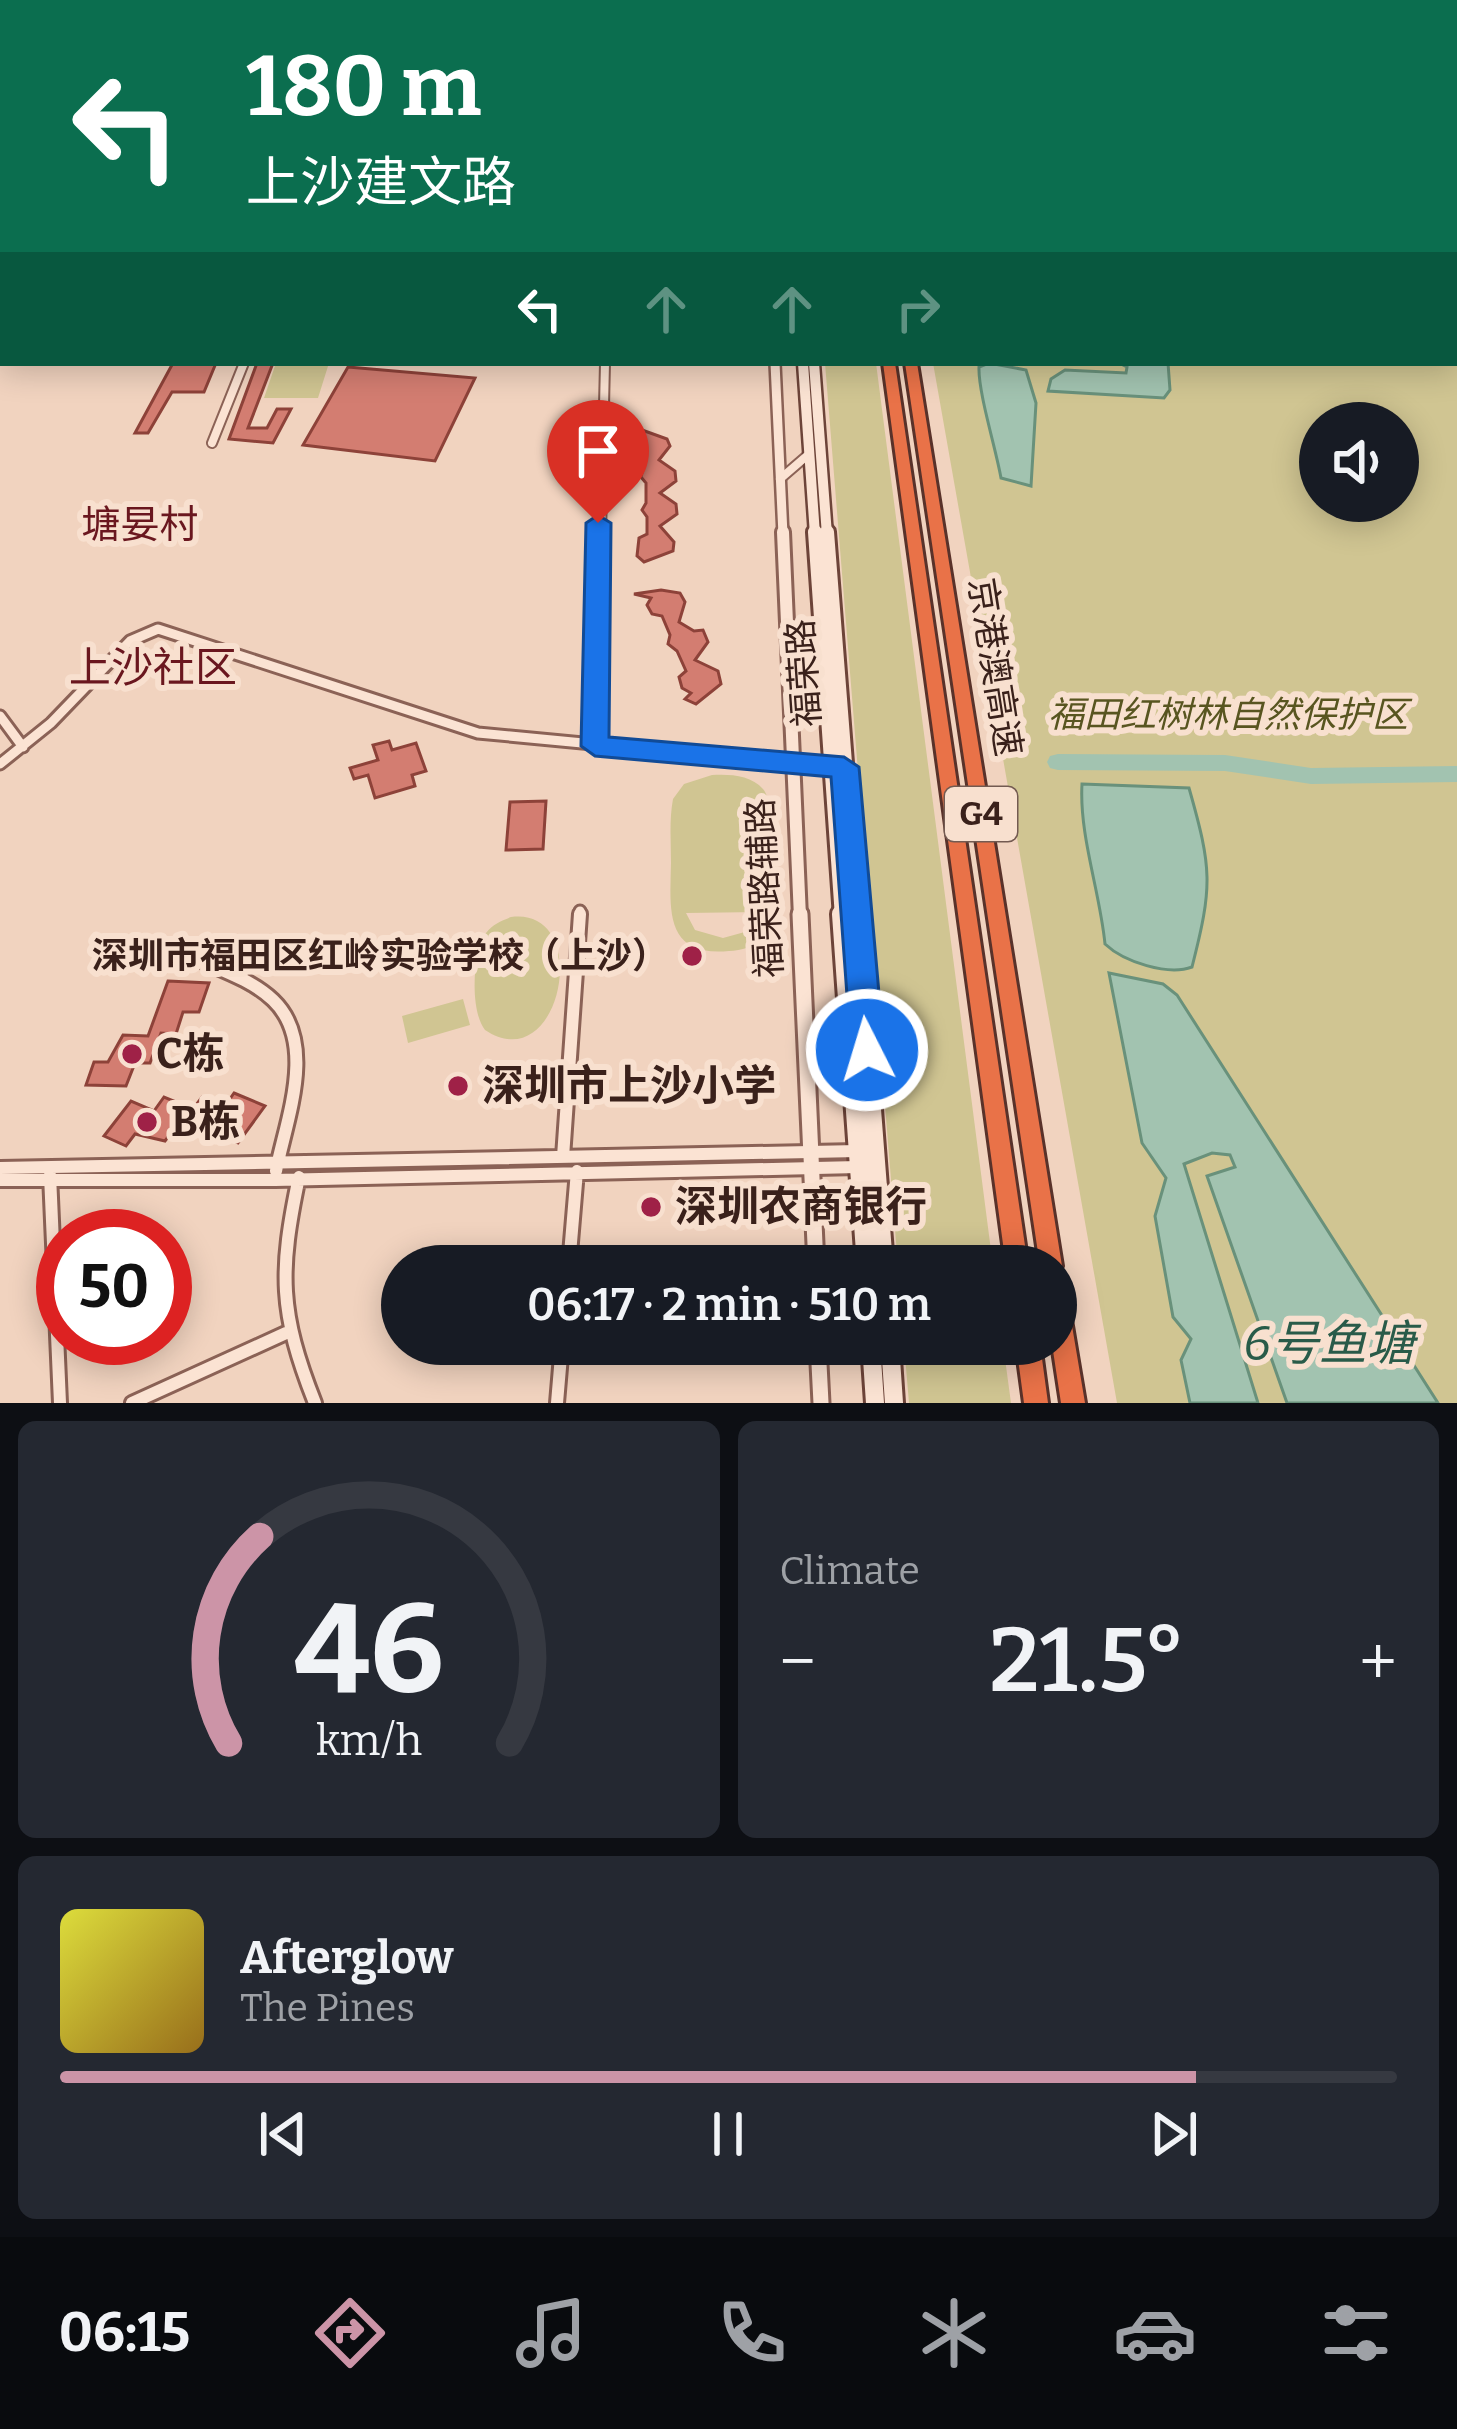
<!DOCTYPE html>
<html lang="en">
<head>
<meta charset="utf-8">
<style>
	:root { --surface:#171b24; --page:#242831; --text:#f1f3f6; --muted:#9ea1a6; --line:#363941; --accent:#cc94a7 }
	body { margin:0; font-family:Bitter,"Noto Sans SC",serif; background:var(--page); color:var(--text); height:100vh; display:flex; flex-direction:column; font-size:45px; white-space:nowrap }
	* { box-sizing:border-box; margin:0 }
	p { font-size:39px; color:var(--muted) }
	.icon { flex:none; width:66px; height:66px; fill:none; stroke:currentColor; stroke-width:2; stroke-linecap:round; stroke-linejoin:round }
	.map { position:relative; height:1403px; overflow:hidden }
	.panel { display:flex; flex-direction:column; gap:18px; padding:18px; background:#0d0f14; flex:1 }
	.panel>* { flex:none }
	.guide { position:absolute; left:0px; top:0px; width:1458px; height:366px; box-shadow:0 6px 30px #0003; background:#0b6e4f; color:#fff; overflow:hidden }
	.controls { position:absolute; left:1299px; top:402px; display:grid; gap:24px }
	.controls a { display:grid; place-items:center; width:120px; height:120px; border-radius:50%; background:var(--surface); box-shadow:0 6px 30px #0003; font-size:60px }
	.speed { position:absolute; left:36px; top:1209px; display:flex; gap:24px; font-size:60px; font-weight:700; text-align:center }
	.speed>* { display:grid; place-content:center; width:156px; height:156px; border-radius:50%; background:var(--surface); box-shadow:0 6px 30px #0003; line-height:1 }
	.speed .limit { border:18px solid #d22; background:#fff; color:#111 }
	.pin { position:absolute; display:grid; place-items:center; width:102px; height:102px; color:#fff; margin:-123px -51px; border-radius:50% 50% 50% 0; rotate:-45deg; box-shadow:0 0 12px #0007 }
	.pin .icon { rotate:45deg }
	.me { position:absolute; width:132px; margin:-66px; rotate:355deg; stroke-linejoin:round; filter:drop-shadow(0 0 9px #0008) }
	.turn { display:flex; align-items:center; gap:42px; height:252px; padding:0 48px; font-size:54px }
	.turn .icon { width:156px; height:156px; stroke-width:2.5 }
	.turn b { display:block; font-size:84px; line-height:102px }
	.lanes { display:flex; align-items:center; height:114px; padding:0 48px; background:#0003; justify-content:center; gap:60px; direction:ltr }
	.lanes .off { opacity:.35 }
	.big { font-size:90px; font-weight:600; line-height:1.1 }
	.panel .widget { flex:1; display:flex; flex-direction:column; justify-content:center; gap:18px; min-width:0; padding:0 42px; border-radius:18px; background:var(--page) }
	.panel .dial { align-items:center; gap:0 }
	.dial svg { height:312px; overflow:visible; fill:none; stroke:var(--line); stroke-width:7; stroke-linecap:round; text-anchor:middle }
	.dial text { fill:var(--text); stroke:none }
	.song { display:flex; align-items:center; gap:36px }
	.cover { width:144px; height:144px; border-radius:18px; background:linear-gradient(135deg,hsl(60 70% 55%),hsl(40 70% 35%)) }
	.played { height:12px; border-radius:6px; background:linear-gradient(90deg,var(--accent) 85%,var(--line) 85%) }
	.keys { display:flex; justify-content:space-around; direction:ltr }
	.heat { display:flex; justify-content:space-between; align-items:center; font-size:66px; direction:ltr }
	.panel .tiles { flex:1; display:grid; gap:18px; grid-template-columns:1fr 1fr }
	.widget:last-child { grid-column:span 2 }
	.trip { position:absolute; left:381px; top:1245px; width:696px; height:120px; border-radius:60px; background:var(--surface); box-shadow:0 6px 30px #0003; font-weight:600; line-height:120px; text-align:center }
	.tab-bar { display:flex; height:192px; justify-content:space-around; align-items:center; background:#090b0e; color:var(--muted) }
	.tab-bar .icon { width:84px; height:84px }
	.tab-bar .current { color:var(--accent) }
	.tab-bar b { font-size:54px; color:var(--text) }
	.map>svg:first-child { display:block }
	.green { fill:#d0c592; fill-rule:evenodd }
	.water { fill:#a2c3b0; stroke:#69917b; stroke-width:3 }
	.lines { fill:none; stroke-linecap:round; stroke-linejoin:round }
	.river { fill:#a2c3b0; fill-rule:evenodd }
	.building { fill:#d37d71; stroke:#8d4239; stroke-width:3 }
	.minor-far3-casing { stroke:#8b6256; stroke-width:9 }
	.minor-far2-casing { stroke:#8b6256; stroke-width:12 }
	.minor-far1-casing { stroke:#8b6256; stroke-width:15 }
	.minor-casing { stroke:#8b6256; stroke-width:18 }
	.tertiary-far3-casing { stroke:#8b6256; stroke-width:10 }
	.tertiary-far2-casing { stroke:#8b6256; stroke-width:14 }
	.tertiary-far1-casing { stroke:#8b6256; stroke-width:18 }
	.tertiary-casing { stroke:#8b6256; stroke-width:21 }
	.secondary-far2-casing { stroke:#6d4439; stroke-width:15 }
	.secondary-far1-casing { stroke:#6d4439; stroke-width:20 }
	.secondary-casing { stroke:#6d4439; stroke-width:24 }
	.primary-casing { stroke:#59322a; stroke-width:6 }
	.motorway-casing { stroke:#59322a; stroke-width:6 }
	.minor-far3 { stroke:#fbe3d3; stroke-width:6 }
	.minor-far2 { stroke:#fbe3d3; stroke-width:8 }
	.minor-far1 { stroke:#fbe3d3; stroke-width:9 }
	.minor { stroke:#fbe3d3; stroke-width:12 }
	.tertiary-far3 { stroke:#fbe3d3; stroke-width:8 }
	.tertiary-far2 { stroke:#fbe3d3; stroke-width:9 }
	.tertiary-far1 { stroke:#fbe3d3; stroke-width:12 }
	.tertiary { stroke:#fbe3d3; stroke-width:15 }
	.secondary-far2 { stroke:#fbe3d3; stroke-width:10 }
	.secondary-far1 { stroke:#fbe3d3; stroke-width:14 }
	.secondary { stroke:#fbe3d3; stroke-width:18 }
	.primary { fill:#f8ba93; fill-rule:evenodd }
	.motorway { fill:#e97248; fill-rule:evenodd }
	.route { fill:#1a73e8; stroke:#114b97; stroke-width:3 }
	.poi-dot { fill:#9f2147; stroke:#f8e0cf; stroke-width:4.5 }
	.labels { text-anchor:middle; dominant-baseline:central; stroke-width:12; stroke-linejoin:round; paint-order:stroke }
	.shield { fill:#f8e0cf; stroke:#735a51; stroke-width:3 }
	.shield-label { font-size:33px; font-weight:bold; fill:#3a211b }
	.street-label { font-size:36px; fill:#3a211b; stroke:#f8e0cf }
	.park-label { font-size:36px; font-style:italic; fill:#585520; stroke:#f8e0cf }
	.poi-label { font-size:36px; font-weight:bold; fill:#3a211b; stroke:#f8e0cf; text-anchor:end }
	.neighbourhood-label { font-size:39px; fill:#6a171f; stroke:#f8e0cf }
	.quarter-label { font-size:42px; fill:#6a171f; stroke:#f8e0cf }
	.near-poi-label { font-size:42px; font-weight:bold; fill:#3a211b; stroke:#f8e0cf; text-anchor:start }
	.near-water-label { font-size:48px; font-style:italic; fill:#295b49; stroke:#f8e0cf }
</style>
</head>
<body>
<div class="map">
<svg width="1457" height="1403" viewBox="0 0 1457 1403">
	<rect width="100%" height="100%" fill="#f1d3bf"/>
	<!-- green -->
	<path class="green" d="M 867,0 L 1457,0 L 1457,1403 L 1117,1403 L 933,363 L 1455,363 L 1455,3 ZM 1320,423 L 1398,423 L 1398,501 L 1320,501 Z
		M 276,363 L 329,363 L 318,398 L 264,398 Z
		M 825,363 L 876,363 L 993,1266 L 898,1266 Z
		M 712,775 C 730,774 751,775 763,789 C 777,804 781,916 770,932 C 761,945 744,950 729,951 C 664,957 670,910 671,863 C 671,842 669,820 673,799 L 684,784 ZM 760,912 L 752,930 L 723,938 L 695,930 L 686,913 Z
		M 511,917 C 594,906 562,1081 485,1030 C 470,1011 472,954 486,933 C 493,924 501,921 511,917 Z
		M 463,999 L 470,1025 L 408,1043 L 402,1016 Z
		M 904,1344 L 1003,1344 L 1011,1403 L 909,1403 Z"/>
	<!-- water -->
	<path class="water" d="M 989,363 L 1026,370 L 1036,403 L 1031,486 L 1001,478 C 996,449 978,392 979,367 Z
		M 1119,363 L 1168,363 L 1170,390 L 1164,398 L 1048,391 L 1051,379 L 1065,370 L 1126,373 L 1127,367 Z
		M 1082,784 L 1189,788 C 1212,869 1213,885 1192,967 C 1168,976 1124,962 1105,944 C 1100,892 1079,835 1082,784 Z
		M 1109,973 L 1163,984 L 1177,995 L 1438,1403 L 1287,1403 L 1207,1176 L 1235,1167 L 1230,1155 L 1212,1153 L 1184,1164 L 1258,1403 L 1190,1403 L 1181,1360 L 1191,1339 L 1173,1317 L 1155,1216 L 1166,1178 L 1142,1143 Z"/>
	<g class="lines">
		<!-- river -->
		<path class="river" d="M 1058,754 L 1225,755 L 1311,768 L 1457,766 L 1457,782 L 1311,784 L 1225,771 L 1058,770 L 1050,768 L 1047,762 L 1050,756 Z"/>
	</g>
	<!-- building -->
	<path class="building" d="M 173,363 L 216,363 L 204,392 L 172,392 L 148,433 L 135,433 Z
		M 257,363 L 273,363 L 248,428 L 267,428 L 277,409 L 291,409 L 273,443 L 229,439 Z
		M 348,367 L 475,378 L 435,461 L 303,445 Z
		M 642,430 L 667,439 L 670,446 L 659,460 L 675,471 L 676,481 L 660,493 L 676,504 L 677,514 L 660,526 L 674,542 L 673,551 L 644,562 L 637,556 L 639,538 L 647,534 L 647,517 L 642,510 L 646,503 L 646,483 L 641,477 L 646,454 L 638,451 L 636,436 Z
		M 661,590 L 680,593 L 685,602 L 679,622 L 694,631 L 703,630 L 708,642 L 695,660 L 718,671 L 721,684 L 696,704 L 685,699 L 691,693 L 682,688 L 679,677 L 686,671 L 677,651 L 668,644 L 670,635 L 662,616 L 652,614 L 647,605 L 651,598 L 634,594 Z
		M 389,741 L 392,750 L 416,743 L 426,771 L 412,775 L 415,786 L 375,798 L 368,775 L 354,779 L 350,768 L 378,760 L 373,745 Z
		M 546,801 L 543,849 L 506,850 L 510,802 Z
		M 168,981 L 209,983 L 199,1012 L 183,1012 L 176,1034 L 161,1033 L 150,1063 L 135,1063 L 126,1086 L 86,1085 L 94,1062 L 108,1062 L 123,1035 L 148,1036 Z
		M 234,1093 L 265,1106 L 238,1143 L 182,1118 L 165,1141 L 135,1134 L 126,1146 L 104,1136 L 131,1101 L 154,1111 L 164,1097 L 193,1109 L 202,1097 L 225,1106 Z"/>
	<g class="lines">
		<defs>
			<path id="minor-far3" d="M 252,0 L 268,3
				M 700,0 L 714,3
				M 303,3 L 308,0
				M 424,3 L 429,0
				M 567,3 L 577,0
				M 623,3 L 627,0
				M 652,3 L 656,0"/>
			<path id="minor-far2" d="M 212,443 L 244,363
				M 780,479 L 809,454
				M 601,535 L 605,363"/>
			<path id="minor-far1" d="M 0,716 L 23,747
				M 595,746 L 601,532
				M 0,764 L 51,723 L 130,641 L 158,629 L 478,733 L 844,768
				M 580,917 L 580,911"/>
			<path id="minor" d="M 182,952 C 211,967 249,977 273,1000 C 318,1043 286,1120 276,1171
				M 563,1157 L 580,914
				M 0,1168 L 858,1151
				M 50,1175 L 60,1403
				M 299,1177 C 279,1272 279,1312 315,1403
				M 0,1180 L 275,1180 L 858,1167
				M 569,1266 L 577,1171
				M 132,1403 L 286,1333
				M 557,1403 L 562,1344"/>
			<path id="tertiary-far3" d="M 149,0 L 165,3"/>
			<path id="tertiary-far2" d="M 775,363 L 783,535"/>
			<path id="tertiary-far1" d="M 783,532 L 800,917"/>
			<path id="tertiary" d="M 800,914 L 816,1266
				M 818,1344 L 821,1403"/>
			<path id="secondary-far2" d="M 803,363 L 815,535
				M 814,363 L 827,535"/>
			<path id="secondary-far1" d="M 815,532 L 842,917
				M 827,532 L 857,917"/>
			<path id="secondary" d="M 841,914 L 866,1266
				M 857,914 L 884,1266
				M 871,1344 L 875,1403
				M 890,1344 L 894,1403"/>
			<path id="primary" d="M 81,0 L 89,0 L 87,3 L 79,3 Z
				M 103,0 L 117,0 L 111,3 L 97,3 Z
				M 3,108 L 3,117 L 0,118 L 0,109 Z
				M 3,129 L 3,138 L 0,139 L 0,130 Z"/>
			<path id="motorway" d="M 834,0 L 844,0 L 844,3 L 834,3 Z
				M 848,0 L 858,0 L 858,3 L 848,3 Z
				M 883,363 L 895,363 L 1028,1266 L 1006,1266 Z
				M 905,363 L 917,363 L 1062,1266 L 1056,1275 L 1056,1266 L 1040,1266 Z
				M 1056,1285 L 1064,1288 L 1067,1296 L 1085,1403 L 1061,1403 L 1052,1344 L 1056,1344 Z
				M 1016,1344 L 1040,1344 L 1048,1403 L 1024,1403 Z"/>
		</defs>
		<!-- minor-far3 casing -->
		<use href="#minor-far3" class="minor-far3-casing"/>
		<!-- minor-far2 casing -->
		<use href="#minor-far2" class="minor-far2-casing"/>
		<!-- minor-far1 casing -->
		<use href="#minor-far1" class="minor-far1-casing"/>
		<!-- minor casing -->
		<use href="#minor" class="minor-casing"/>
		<!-- tertiary-far3 casing -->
		<use href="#tertiary-far3" class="tertiary-far3-casing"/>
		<!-- tertiary-far2 casing -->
		<use href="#tertiary-far2" class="tertiary-far2-casing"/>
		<!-- tertiary-far1 casing -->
		<use href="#tertiary-far1" class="tertiary-far1-casing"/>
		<!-- tertiary casing -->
		<use href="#tertiary" class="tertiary-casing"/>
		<!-- secondary-far2 casing -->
		<use href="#secondary-far2" class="secondary-far2-casing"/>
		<!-- secondary-far1 casing -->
		<use href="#secondary-far1" class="secondary-far1-casing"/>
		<!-- secondary casing -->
		<use href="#secondary" class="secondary-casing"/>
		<!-- primary casing -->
		<use href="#primary" class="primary-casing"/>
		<!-- motorway casing -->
		<use href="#motorway" class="motorway-casing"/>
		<!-- minor-far3 -->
		<use href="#minor-far3" class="minor-far3"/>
		<!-- minor-far2 -->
		<use href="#minor-far2" class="minor-far2"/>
		<!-- minor-far1 -->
		<use href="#minor-far1" class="minor-far1"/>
		<!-- minor -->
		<use href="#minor" class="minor"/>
		<!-- tertiary-far3 -->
		<use href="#tertiary-far3" class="tertiary-far3"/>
		<!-- tertiary-far2 -->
		<use href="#tertiary-far2" class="tertiary-far2"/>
		<!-- tertiary-far1 -->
		<use href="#tertiary-far1" class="tertiary-far1"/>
		<!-- tertiary -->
		<use href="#tertiary" class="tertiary"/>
		<!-- secondary-far2 -->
		<use href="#secondary-far2" class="secondary-far2"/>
		<!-- secondary-far1 -->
		<use href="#secondary-far1" class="secondary-far1"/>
		<!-- secondary -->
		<use href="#secondary" class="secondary"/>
		<!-- primary -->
		<use href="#primary" class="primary"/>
		<!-- motorway -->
		<use href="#motorway" class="motorway"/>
	</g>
	<!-- route -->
	<path class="route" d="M 598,515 L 611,523 L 609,737 L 844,757 L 859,767 L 884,1050 L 879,1060 L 867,1065 L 855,1060 L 851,1050 L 831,777 L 595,756 L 581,746 L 586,523 Z"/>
	<!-- markers -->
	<g class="poi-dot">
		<circle cx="692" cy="956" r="12"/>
		<circle cx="132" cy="1054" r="12"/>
		<circle cx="458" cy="1086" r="12"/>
		<circle cx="147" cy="1122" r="12"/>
		<circle cx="651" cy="1207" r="12"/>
	</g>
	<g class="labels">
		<!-- shield labels -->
		<rect class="shield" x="945" y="787" width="72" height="54" rx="9"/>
		<g class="shield-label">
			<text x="981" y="814">G4</text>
		</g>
		<!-- street labels -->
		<g class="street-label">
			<text transform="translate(995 667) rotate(81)">京港澳高速</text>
			<text transform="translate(804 673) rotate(-94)">福荣路</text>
			<text transform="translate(765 888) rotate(-93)">福荣路辅路</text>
		</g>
		<!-- park labels -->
		<g class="park-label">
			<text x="1228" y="715">福田红树林自然保护区</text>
		</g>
		<!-- poi labels -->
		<g class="poi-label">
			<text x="668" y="956">深圳市福田区红岭实验学校（上沙）</text>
		</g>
		<!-- neighbourhood labels -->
		<g class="neighbourhood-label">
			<text x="140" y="525">塘妟村</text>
		</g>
		<!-- quarter labels -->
		<g class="quarter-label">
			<text x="153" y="668">上沙社区</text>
		</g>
		<!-- near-poi labels -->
		<g class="near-poi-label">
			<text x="156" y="1054">C栋</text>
			<text x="482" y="1086">深圳市上沙小学</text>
			<text x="171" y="1122">B栋</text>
			<text x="675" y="1207">深圳农商银行</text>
		</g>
		<!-- near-water labels -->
		<g class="near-water-label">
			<text x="1329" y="1344">6号鱼塘</text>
		</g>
	</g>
</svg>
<div class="controls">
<a><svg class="icon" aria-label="sound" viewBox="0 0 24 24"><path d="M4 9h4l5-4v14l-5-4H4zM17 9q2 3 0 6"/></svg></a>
</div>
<div class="speed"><div class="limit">50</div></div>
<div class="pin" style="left:598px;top:523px;background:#d93025"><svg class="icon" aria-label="arrive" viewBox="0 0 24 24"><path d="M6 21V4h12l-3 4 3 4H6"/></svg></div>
<svg class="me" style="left:867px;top:1050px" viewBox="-20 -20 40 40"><circle r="17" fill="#1a73e8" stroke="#fff" stroke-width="3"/><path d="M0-11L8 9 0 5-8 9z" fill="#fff"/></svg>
<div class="trip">06:17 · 2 min · 510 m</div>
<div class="guide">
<div class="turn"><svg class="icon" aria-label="left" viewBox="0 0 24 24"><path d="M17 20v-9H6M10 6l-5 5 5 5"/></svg><div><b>180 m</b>上沙建文路</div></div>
<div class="lanes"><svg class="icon" aria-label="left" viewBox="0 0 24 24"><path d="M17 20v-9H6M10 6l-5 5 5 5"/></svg><svg class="icon off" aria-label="ahead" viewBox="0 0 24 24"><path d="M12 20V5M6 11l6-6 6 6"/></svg><svg class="icon off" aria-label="ahead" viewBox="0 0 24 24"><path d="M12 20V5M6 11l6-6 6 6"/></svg><svg class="icon off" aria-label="right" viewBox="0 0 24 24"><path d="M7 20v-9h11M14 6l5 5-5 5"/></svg></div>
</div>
</div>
<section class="panel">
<div class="tiles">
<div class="widget dial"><svg viewBox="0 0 100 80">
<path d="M14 69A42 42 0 1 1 86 69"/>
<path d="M14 69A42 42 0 0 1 22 16" stroke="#cc94a7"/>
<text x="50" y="56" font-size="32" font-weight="700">46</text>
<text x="50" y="72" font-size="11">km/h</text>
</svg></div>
<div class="widget"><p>Climate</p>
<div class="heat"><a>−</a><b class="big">21.5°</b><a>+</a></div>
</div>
<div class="widget">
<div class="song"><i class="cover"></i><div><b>Afterglow</b><p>The Pines</p></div></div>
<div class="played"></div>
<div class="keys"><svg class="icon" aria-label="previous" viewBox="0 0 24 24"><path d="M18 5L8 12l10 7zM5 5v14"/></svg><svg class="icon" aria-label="pause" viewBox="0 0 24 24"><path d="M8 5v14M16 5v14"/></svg><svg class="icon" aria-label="next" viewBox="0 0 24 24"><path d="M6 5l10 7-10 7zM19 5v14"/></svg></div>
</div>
</div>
</section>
<nav class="tab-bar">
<b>06:15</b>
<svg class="icon current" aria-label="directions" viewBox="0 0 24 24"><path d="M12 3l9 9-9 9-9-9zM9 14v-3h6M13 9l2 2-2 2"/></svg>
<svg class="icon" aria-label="music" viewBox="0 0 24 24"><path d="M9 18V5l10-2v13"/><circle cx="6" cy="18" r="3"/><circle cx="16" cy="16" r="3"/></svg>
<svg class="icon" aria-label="phone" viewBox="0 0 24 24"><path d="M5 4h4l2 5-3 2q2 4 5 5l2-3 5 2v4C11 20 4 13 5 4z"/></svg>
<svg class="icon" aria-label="climate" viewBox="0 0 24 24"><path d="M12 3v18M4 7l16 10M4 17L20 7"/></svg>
<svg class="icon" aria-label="car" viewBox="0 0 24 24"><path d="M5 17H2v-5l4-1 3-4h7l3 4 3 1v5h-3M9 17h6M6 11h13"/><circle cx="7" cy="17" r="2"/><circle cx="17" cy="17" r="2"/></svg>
<svg class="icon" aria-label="filters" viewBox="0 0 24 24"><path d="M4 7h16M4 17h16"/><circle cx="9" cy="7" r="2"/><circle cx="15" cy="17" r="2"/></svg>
</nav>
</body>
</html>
